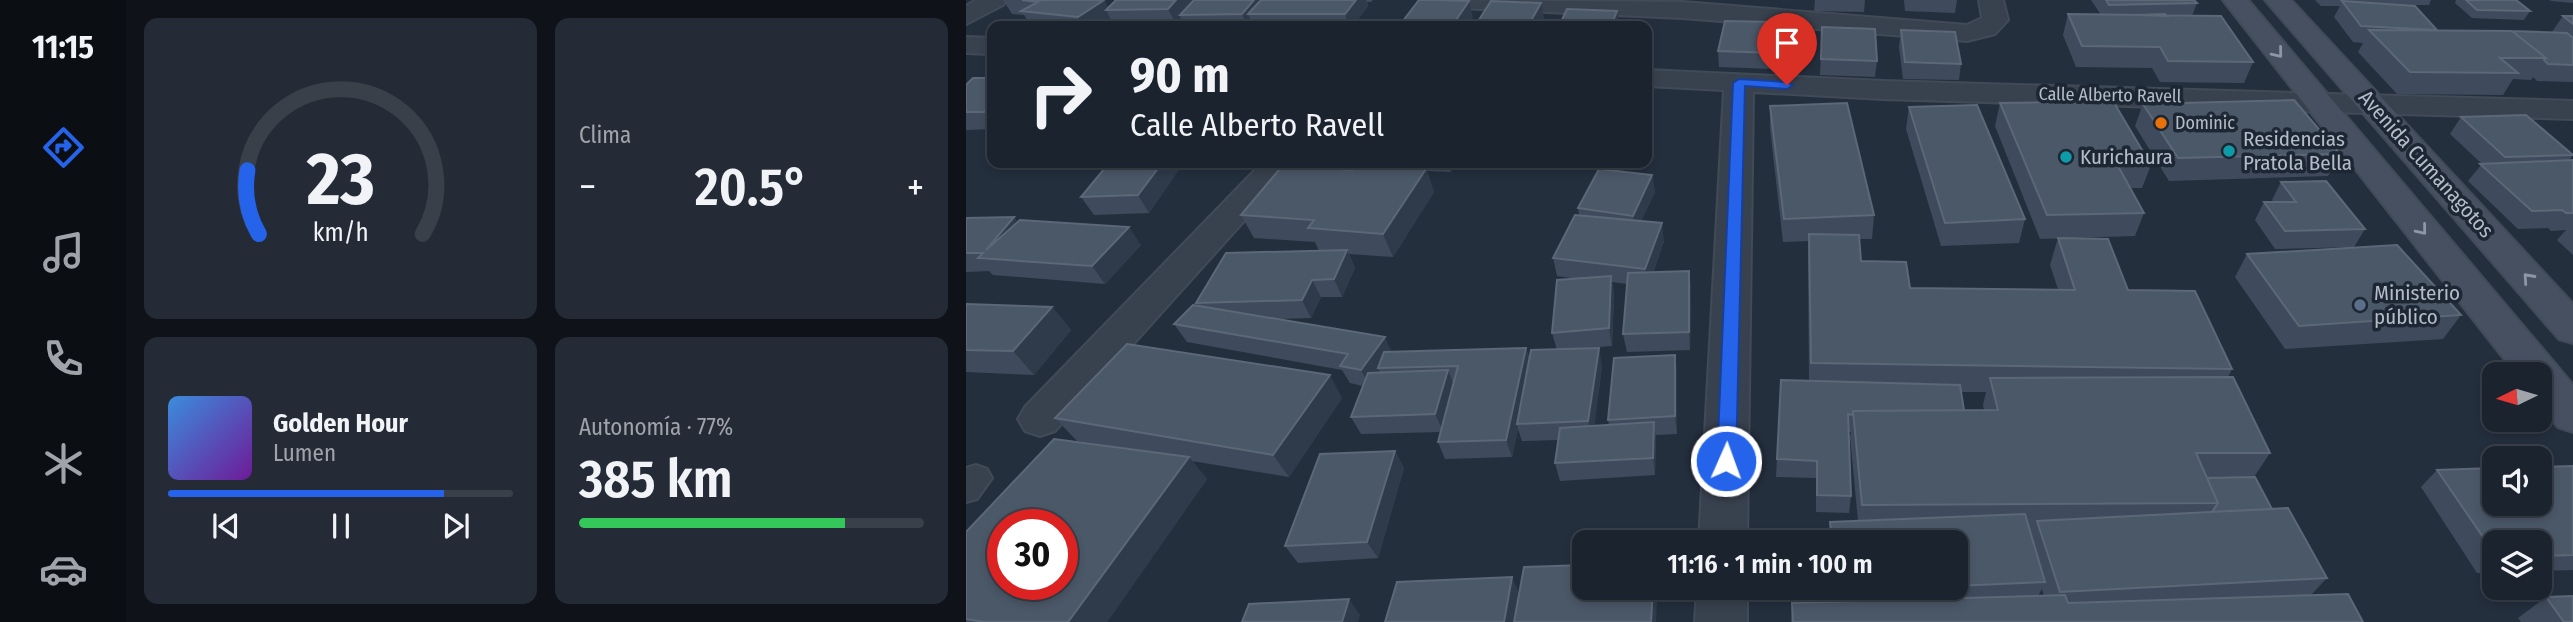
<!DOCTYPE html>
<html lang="es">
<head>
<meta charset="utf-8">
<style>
	:root { --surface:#1b232e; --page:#242b36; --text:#f1f3f6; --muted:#a0a4aa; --line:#39404a; --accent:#2563eb }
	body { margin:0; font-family:"Fira Sans Condensed",sans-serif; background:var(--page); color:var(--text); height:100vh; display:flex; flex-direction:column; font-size:26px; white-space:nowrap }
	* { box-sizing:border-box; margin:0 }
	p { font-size:23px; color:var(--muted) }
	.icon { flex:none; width:38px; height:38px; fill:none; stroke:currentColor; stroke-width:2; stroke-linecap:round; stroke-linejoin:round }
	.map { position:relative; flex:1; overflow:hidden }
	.sheet { display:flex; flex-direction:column; gap:18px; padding:18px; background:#0f1319; width:840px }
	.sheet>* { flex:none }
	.hud { position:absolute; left:21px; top:21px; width:665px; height:147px; border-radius:14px; box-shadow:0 4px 10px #0003,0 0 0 2px var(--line); background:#1b232e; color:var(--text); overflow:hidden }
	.needle { width:46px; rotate:265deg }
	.tools { position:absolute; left:1516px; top:362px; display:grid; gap:14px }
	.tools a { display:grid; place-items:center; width:70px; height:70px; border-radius:14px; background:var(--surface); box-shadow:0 4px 10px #0003,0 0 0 2px var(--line); font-size:35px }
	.speed { position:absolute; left:21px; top:509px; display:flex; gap:14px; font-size:35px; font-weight:700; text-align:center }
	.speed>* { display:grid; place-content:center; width:91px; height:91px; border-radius:50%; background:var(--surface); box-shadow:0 4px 10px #0003,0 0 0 2px var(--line); line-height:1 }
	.speed .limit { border:10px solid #d22; background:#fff; color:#111 }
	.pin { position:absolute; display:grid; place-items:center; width:60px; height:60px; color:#fff; margin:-72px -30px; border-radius:50% 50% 50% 0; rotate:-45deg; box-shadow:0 0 7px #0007 }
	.pin .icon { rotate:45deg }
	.me { position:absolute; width:77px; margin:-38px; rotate:2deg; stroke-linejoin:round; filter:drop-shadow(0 0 5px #0008) }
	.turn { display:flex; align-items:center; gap:24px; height:147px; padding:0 28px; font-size:32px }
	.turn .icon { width:91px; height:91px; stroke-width:2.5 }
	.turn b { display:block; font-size:49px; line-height:60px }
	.big { font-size:52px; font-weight:600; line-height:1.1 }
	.sheet .tile { flex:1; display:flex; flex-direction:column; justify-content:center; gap:10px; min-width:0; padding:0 24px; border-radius:14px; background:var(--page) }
	.sheet .dial { align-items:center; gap:0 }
	.dial svg { height:182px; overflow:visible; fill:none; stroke:var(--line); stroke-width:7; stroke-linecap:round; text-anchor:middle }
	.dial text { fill:var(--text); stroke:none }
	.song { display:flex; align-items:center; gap:21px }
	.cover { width:84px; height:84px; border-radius:10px; background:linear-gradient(135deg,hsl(210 70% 55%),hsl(280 70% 35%)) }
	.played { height:7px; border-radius:4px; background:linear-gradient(90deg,var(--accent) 80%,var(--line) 80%) }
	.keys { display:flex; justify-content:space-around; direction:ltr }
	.heat { display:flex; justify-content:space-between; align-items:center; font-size:38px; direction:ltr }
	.charge { height:10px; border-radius:5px; background:linear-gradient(90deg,#34c759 77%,var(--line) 0) }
	.sheet .tiles { flex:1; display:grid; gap:18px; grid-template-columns:repeat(2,1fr) }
	.trip { position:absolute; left:606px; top:530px; width:396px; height:70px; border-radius:14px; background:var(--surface); box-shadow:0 4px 10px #0003,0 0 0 2px var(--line); font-weight:600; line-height:70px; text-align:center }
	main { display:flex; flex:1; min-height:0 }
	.tab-bar { display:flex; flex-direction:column; width:126px; justify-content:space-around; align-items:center; background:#0b0e12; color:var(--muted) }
	.tab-bar .icon { width:49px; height:49px }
	.tab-bar .on { color:var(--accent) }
	.tab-bar b { font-size:32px; color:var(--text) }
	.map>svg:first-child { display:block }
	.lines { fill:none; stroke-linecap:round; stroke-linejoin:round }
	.lane-casing { stroke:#414a57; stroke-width:4 }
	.street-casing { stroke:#414a57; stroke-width:4 }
	.secondary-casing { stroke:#414a57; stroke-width:4 }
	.lane { fill:#38414e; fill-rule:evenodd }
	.street { fill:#38414e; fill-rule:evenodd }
	.secondary { fill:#465061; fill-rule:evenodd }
	.wall { fill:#3f4b5c; fill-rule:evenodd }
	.shaded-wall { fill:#2f3b4b }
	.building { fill:#4b5868; stroke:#5c6777; stroke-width:2; fill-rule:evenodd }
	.oneway { stroke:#8e96a5 }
	.route { fill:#2563eb; stroke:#184099; stroke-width:2 }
	.food-dot { fill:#e8710a; stroke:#1d2633; stroke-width:2.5 }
	.culture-dot { fill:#0f9aa8; stroke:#1d2633; stroke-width:2.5 }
	.service-dot { fill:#5c6f8a; stroke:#1d2633; stroke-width:2.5 }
	.labels { text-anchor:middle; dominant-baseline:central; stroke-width:7; stroke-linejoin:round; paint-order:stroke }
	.far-street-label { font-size:18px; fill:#b4bcc9; stroke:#1d2633 }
	.far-poi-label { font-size:18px; fill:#b4bcc9; stroke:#1d2633; text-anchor:start }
	.poi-label { font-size:21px; fill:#b4bcc9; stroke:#1d2633; text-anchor:start }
	.street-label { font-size:21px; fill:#b4bcc9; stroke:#1d2633 }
</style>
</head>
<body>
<main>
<nav class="tab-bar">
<b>11:15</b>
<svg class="icon on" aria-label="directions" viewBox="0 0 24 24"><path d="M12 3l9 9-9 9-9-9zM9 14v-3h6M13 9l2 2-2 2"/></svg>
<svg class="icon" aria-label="music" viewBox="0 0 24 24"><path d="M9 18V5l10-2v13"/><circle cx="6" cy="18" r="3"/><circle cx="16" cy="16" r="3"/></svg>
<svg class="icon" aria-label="phone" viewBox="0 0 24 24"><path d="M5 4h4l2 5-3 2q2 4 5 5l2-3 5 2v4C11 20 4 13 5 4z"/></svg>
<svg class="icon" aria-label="climate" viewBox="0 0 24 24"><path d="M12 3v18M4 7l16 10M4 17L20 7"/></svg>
<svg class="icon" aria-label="car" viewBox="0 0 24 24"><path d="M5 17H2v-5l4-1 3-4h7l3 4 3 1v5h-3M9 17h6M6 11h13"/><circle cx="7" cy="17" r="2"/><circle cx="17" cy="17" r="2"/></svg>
</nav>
<section class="sheet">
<div class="tiles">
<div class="tile dial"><svg viewBox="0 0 100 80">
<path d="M14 69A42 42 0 1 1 86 69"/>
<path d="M14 69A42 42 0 0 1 9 41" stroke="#2563eb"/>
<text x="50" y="56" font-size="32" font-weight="700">23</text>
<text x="50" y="72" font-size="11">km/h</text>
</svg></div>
<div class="tile"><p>Clima</p>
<div class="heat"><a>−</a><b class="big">20.5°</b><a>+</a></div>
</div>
<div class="tile">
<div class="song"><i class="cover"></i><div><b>Golden Hour</b><p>Lumen</p></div></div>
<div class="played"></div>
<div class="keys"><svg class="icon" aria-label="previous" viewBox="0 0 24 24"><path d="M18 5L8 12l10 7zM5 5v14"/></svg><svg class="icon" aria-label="pause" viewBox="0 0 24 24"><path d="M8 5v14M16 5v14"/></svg><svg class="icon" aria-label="next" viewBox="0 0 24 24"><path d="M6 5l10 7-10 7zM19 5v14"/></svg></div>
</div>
<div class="tile"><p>Autonomía · 77%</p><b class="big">385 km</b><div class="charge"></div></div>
</div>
</section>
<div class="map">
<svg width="1607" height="622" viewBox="0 0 1607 622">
	<rect width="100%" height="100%" fill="#242f3e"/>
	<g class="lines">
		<defs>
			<path id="lane" d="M 10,465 L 21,469 L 26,478 L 11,499 L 0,502 L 0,468 Z"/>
			<path id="street" d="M 10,0 L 40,0 L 37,5 L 0,24 L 0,6 Z
				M 459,0 L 717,2 L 1001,25 L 1016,18 L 1013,0 L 1037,0 L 1042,20 L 1029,34 L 1001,41 L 717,18 L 471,7 L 462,5 Z
				M 0,37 L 26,38 L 26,54 L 0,53 Z
				M 681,70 L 917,81 L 1607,101 L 1607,119 L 917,99 L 787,92 L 781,542 L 733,542 L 758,90 L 681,86 Z
				M 296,163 L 330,163 L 89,431 L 74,436 L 59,431 L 52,419 L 59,407 Z
				M 731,588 L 781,588 L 781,622 L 729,622 Z"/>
			<path id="secondary" d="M 1257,0 L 1282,0 L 1607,385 L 1607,432 L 1592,427 L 1573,404 L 1573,374 L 1550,374 Z
				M 1299,0 L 1325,0 L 1607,304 L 1607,343 L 1593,339 Z"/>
		</defs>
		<!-- lane casing -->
		<use href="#lane" class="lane-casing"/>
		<!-- street casing -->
		<use href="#street" class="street-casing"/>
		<!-- secondary casing -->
		<use href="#secondary" class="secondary-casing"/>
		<!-- lane -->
		<use href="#lane" class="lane"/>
		<!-- street -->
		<use href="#street" class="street"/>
		<!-- secondary -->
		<use href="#secondary" class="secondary"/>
	</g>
	<!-- wall -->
	<path class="wall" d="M 37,0 L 138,0 L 142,7 L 150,0 L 407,0 L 405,2 L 401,2 L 402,6 L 387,26 L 219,26 L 215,19 L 210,24 L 148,25 L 144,18 L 131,26 L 65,26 L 58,15 L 46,14 Z
		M 849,0 L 899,0 L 898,12 L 848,11 Z
		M 938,0 L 991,0 L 989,13 L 939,11 Z
		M 1125,0 L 1228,0 L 1231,3 L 1226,16 L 1287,62 L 1278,83 L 1194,82 L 1186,68 L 1110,67 L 1097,35 L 1102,14 L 1135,15 Z
		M 1349,0 L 1465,0 L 1463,5 L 1437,5 L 1471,31 L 1586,32 L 1597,16 L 1607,16 L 1607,82 L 1571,81 L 1567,77 L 1565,80 L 1547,79 L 1537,95 L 1431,94 L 1392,52 L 1397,43 L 1387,42 L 1368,17 L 1374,6 L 1355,6 Z
		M 1490,0 L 1550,0 L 1564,11 L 1558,20 L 1506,18 L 1489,3 Z
		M 1583,0 L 1607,0 L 1607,3 L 1585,1 Z
		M 810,22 L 810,38 L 807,69 L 753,67 L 752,51 Z
		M 856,27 L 911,61 L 909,77 L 854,75 Z
		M 935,30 L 995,64 L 993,80 L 937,79 L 933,47 Z
		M 26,78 L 26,129 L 0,130 L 0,85 Z
		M 1034,103 L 1185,165 L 1176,188 L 1164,188 L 1178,213 L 1169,236 L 1074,239 L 1029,126 Z
		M 1177,104 L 1374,154 L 1362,176 L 1203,181 L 1169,126 Z
		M 804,106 L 908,215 L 906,239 L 893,239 L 895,261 L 944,288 L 1092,289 L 1084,265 L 1092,238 L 1266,369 L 1262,377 L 1304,453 L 1288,477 L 1306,509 L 1361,578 L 1345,595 L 1397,622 L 825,622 L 826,603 L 869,602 L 867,588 L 989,588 L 989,542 L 863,542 L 864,522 L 892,521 L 884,437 L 885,432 L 883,432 L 885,496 L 883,513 L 850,512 L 850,478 L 810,477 L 811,459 L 843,381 L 842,260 L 842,241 L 817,242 L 804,128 ZM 995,392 L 1020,392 L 1017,405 L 1018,410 L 998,410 ZM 1076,589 L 1078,596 L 1072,596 Z
		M 943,107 L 1059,219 L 1053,243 L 975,246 L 940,129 Z
		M 1495,117 L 1607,155 L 1603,160 L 1607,160 L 1607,255 L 1591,240 L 1600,230 L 1585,231 L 1582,228 L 1552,229 L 1502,181 L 1516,164 L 1484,134 Z
		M 143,163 L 211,163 L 214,168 L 183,213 L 128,215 L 115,197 Z
		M 419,163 L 491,163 L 485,172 L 461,171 L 468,192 L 427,257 L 383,254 L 389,268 L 376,297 L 355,297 L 345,318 L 312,319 L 425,352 L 560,348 L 564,360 L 591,350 L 586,333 L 612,279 L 591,276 L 587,258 L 613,215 L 612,208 L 686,175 L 689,192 L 675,221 L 698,241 L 687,273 L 723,271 L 725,289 L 724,350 L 661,352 L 657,334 L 661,284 L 646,282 L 648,294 L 646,346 L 607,349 L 636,366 L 628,426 L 643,425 L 642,420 L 709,355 L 711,373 L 711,434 L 690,435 L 689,475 L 594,481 L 589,463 L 592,440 L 556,441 L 552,429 L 546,457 L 479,459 L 472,442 L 474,432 L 395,434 L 385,417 L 397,386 L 384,383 L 376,370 L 221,342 L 208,324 L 231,305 L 230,303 L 353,251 L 349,242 L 288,238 L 275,215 L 386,170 L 420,166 Z
		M 1315,182 L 1399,229 L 1388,247 L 1309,249 L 1289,220 L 1298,202 L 1308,202 L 1306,200 Z
		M 48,217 L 52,222 L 175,245 L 139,284 L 27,275 L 23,271 L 0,272 L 0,218 Z
		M 1281,254 L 1495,315 L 1477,339 L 1319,349 L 1269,277 Z
		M 0,304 L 86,307 L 105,330 L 68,375 L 0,372 Z
		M 376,398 L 323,477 L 226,461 L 241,479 L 141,622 L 0,622 L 0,532 L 138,445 L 111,441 L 89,418 Z
		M 429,451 L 438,468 L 412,558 L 332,563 L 319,546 Z
		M 1607,466 L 1607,570 L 1573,571 L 1573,542 L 1528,542 L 1528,573 L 1511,573 L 1455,487 L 1471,470 Z
		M 1580,597 L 1607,622 L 1555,622 L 1552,618 Z"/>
	<!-- shaded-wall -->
	<path class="shaded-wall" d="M 138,0 L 143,9 L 140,10 L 144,18 L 131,26 L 117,26 L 112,17 Z
		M 210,0 L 233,0 L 214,15 L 215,19 L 210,24 L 202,9 Z
		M 288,0 L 308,0 L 282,14 L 287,26 L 281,26 L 276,14 Z
		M 390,0 L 400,0 L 402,6 L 387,26 L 383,26 L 379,14 Z
		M 503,1 L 507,17 L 501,26 L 486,26 Z
		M 575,3 L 578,18 L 574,26 L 562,26 Z
		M 651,11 L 654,26 L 645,26 Z
		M 810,22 L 810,38 L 807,69 L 807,53 Z
		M 26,104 L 26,123 L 18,112 Z
		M 196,163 L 211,163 L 214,168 L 183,213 L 172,195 Z
		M 482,163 L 491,163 L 485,172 Z
		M 460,169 L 468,192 L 427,257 L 417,234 Z
		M 686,175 L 689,192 L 669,233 L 667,216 Z
		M 48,217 L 62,235 L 20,250 Z
		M 696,223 L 698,241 L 682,286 L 679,269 Z
		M 163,227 L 175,245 L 139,284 L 126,266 Z
		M 381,250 L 389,268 L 376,297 L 368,279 Z
		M 723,271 L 725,289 L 724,350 L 723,332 Z
		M 645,276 L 648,294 L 646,346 L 643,328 Z
		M 346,280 L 355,297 L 345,318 L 336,300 Z
		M 86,307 L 105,330 L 68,375 L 47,351 Z
		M 419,337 L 427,355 L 412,368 L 414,373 L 404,387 L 395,370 Z
		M 560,348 L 565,366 L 551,424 L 552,429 L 546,457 L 540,440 Z
		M 633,348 L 636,366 L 627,439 L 622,421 Z
		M 709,355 L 711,373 L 711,434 L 709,416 Z
		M 482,370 L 489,388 L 477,431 L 469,414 Z
		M 364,375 L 376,398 L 323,477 L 307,455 Z
		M 688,422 L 690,440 L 689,475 L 687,458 Z
		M 429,451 L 438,468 L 412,558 L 401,542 Z
		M 223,457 L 241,479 L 141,622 L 102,622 Z
		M 546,577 L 553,593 L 548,622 L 538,622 Z
		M 687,588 L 692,588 L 690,622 L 685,622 Z
		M 383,599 L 394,615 L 392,622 L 376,622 Z"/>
	<!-- building -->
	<path class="building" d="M 56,0 L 138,0 L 112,17 L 55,11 L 72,2 Z
		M 150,0 L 210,0 L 202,9 L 140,10 Z
		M 228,0 L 288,0 L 276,14 L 214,15 Z
		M 295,0 L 390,0 L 379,14 L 282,14 Z
		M 453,0 L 470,0 L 503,1 L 486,26 L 433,26 Z
		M 1140,0 L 1228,0 L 1231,3 L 1143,5 Z
		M 1500,0 L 1550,0 L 1564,11 L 1511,10 Z
		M 525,1 L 575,3 L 562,26 L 509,26 Z
		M 1376,1 L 1449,6 L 1471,30 L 1395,26 Z
		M 601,9 L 651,11 L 645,26 L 593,26 Z
		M 1102,14 L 1255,16 L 1287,62 L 1202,61 L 1194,47 L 1116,46 Z
		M 1199,14 L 1201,16 L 1172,15 Z
		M 1597,16 L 1607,16 L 1607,24 Z
		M 759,21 L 810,22 L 807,53 L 752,51 Z
		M 856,27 L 909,29 L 911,61 L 855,59 Z
		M 935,30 L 989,32 L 995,64 L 939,62 Z
		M 1403,30 L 1546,31 L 1580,58 L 1534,58 L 1552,73 L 1444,72 Z
		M 1546,31 L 1601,33 L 1607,38 L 1607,65 L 1582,64 L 1578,60 L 1580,58 Z
		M 7,78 L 26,78 L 26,104 L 18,112 L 0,112 L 0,85 Z
		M 1328,100 L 1374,154 L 1212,158 L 1177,104 Z
		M 1147,101 L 1185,165 L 1152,166 L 1178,213 L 1081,215 L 1034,103 Z
		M 881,103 L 908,215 L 818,219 L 804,106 Z
		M 1011,105 L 1059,219 L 979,223 L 943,107 Z
		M 1560,115 L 1607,155 L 1539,157 L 1495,117 Z
		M 1607,160 L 1607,213 L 1600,213 L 1596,210 L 1566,211 L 1514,164 Z
		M 143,163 L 196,163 L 172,195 L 115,197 Z
		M 390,164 L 460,169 L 417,234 L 342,228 L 348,220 L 275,215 L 317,165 L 386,170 Z
		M 633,169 L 686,175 L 667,216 L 612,208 Z
		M 1360,181 L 1399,229 L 1319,231 L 1298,202 L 1330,202 L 1315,182 Z
		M 609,215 L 696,223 L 679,269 L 587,258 Z
		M 48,217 L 20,250 L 54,220 L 163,227 L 126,266 L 12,258 L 17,253 L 0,253 L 0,218 Z
		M 843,234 L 893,235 L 895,261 L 940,262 L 944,288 L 1109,290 L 1092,238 L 1142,239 L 1162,290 L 1229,291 L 1266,369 L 845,363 Z
		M 1431,245 L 1495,315 L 1333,326 L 1281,254 Z
		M 381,250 L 368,279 L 346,280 L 336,300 L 230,303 L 260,253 Z
		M 723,271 L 723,332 L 657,334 L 662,273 Z
		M 645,276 L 643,328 L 586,333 L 591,280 Z
		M 0,304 L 86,307 L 47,351 L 0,350 Z
		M 227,305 L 419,337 L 395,370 L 374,366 L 382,354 L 208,324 Z
		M 161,344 L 364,375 L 307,455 L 89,418 Z
		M 560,348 L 540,440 L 472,442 L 492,366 L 412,368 L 418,352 Z
		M 633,348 L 622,421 L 551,424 L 565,350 Z
		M 709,355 L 709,416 L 642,420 L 648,358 Z
		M 482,370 L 469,414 L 385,417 L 402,373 Z
		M 1267,377 L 1304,453 L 1230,453 L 1252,503 L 896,505 L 887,411 L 1032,410 L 1024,378 Z
		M 815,380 L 994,385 L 998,410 L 887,411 L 887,415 L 882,414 L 885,496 L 851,495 L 851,461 L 811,459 Z
		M 688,422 L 687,458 L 589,463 L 594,428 Z
		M 88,439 L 223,457 L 102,622 L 18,622 L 0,619 L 0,532 ZM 37,525 L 96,525 L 96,584 L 37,584 Z
		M 429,451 L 401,542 L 319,546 L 354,454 Z
		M 1607,466 L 1607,555 L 1573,556 L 1573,542 L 1528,542 L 1528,553 L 1471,470 L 1528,468 L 1528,504 L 1573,504 L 1573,467 Z
		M 1289,477 L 1306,509 L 1246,512 L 1252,503 L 1241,478 Z
		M 1322,508 L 1361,578 L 1094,592 L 1071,521 Z
		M 1059,514 L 1079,582 L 989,586 L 989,542 L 866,542 L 864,522 Z
		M 618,565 L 618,588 L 687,588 L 685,622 L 548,622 L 558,567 Z
		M 546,577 L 538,622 L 419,622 L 431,582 Z
		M 871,588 L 935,588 L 871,591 Z
		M 1382,594 L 1397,622 L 827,622 L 826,603 L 1099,595 L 1102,603 Z
		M 1607,596 L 1607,622 L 1598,622 L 1580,597 Z
		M 383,599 L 376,622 L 276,622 L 283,604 Z"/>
	<!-- one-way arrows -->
	<defs><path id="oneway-chevron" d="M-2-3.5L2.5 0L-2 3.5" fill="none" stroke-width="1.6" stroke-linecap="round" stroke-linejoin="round" transform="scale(1.75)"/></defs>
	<g class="oneway">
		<use href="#oneway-chevron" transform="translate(1312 53) rotate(51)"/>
		<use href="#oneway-chevron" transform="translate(1456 230) rotate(51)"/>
		<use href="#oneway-chevron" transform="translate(1562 278) rotate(-132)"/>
	</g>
	<!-- route -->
	<path class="route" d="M 773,79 L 821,82 L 827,85 L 821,89 L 779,86 L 770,461 L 767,467 L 760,469 L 754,467 L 751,461 L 767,83 Z"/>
	<!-- markers -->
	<circle class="food-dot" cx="1195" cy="123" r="7"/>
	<g class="culture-dot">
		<circle cx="1263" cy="151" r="7"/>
		<circle cx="1100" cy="157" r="7"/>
	</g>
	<circle class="service-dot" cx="1394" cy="305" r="7"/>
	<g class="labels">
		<!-- far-street labels -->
		<g class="far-street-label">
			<text transform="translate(1144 95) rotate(1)">Calle Alberto Ravell</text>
		</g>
		<!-- far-poi labels -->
		<g class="far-poi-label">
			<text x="1209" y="123">Dominic</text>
		</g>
		<!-- poi labels -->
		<g class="poi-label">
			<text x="1277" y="139">Residencias<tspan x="1277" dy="24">Pratola Bella</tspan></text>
			<text x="1114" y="157">Kurichaura</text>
			<text x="1408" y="293">Ministerio<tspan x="1408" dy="24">público</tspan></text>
		</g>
		<!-- street labels -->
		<g class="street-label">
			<text transform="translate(1460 164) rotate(48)">Avenida Cumanagotos</text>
		</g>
	</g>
</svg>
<div class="tools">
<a><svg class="needle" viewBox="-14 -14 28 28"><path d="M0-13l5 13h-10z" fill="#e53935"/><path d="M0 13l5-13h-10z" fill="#a0a4aa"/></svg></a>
<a><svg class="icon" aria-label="sound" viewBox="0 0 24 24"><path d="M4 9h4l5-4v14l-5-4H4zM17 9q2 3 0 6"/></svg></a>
<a><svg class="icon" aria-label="layers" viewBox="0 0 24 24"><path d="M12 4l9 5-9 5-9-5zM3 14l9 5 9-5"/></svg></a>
</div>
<div class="speed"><div class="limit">30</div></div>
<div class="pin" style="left:821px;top:85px;background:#d93025"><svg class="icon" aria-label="arrive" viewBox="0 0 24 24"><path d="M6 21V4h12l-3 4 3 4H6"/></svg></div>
<svg class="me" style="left:760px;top:461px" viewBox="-20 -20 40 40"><circle r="17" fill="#2563eb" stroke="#fff" stroke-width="3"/><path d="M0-11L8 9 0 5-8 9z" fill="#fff"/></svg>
<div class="trip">11:16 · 1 min · 100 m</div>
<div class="hud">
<div class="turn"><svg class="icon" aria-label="right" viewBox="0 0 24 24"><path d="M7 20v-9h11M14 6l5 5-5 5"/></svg><div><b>90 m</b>Calle Alberto Ravell</div></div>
</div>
</div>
</main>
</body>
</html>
